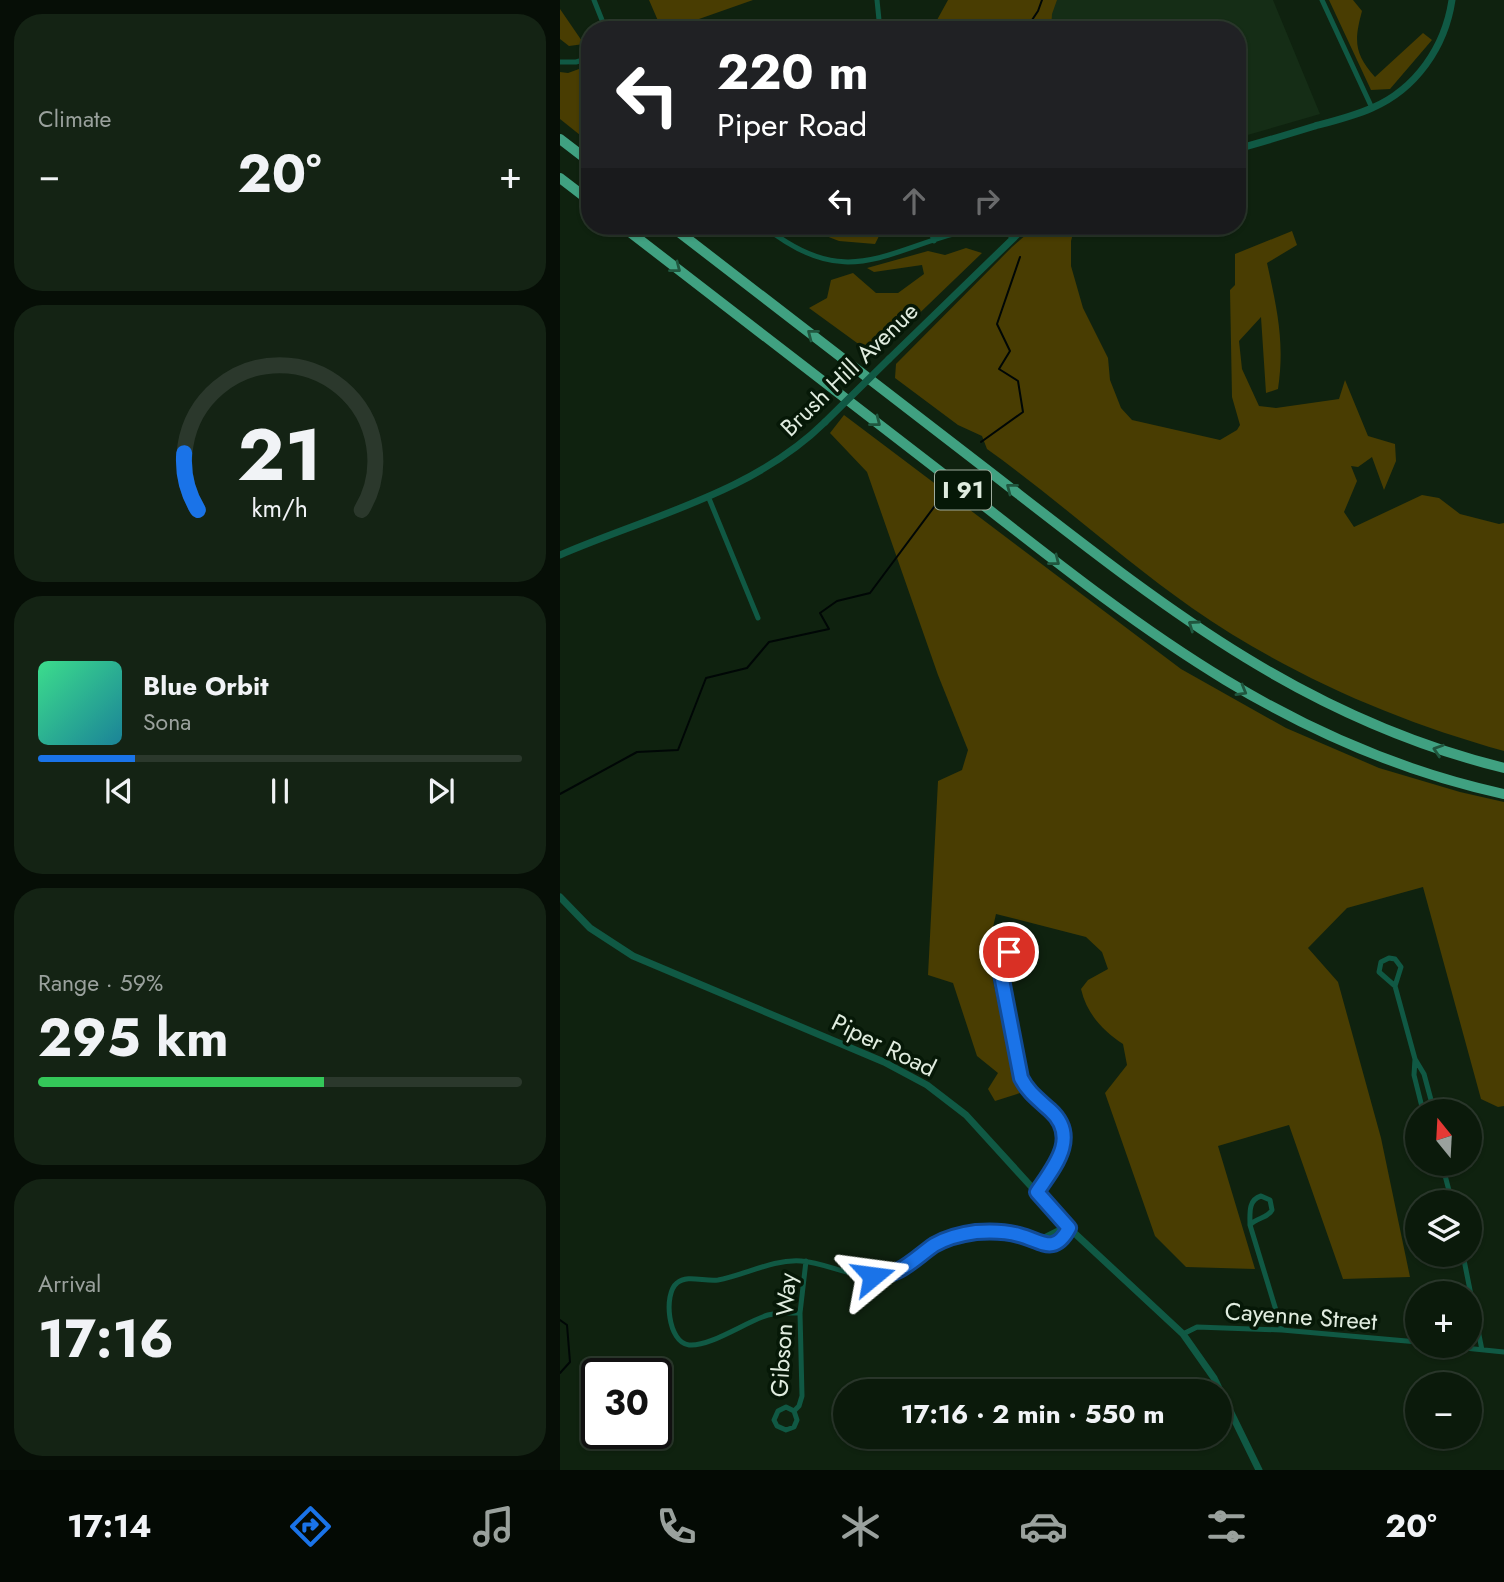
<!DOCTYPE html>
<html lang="en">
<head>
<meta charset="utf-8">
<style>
	:root { --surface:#0b1a0b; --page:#142314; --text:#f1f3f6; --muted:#9aa19d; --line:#2b382c; --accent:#1a73e8 }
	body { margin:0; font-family:Jost,sans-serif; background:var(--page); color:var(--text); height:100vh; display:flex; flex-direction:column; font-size:26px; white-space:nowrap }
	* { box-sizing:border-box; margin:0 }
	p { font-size:23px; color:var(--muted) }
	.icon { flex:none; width:38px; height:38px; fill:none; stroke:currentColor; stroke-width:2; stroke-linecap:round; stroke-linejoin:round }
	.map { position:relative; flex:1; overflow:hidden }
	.panel { display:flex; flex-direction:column; gap:14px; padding:14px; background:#060e06; width:560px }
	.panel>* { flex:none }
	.banner { position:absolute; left:21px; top:21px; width:665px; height:214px; border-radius:28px; box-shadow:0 2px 5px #0004,0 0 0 2px var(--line); background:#202124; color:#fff; overflow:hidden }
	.needle { width:46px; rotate:342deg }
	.buttons { position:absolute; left:845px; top:1099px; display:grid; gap:14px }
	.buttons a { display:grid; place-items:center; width:77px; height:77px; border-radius:50%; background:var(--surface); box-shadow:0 2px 5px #0004,0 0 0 2px var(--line); font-size:35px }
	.speed { position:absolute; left:21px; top:1358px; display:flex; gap:14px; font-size:35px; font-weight:700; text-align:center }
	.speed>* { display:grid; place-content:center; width:91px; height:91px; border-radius:50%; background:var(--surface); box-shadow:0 2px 5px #0004,0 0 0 2px var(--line); line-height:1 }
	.speed .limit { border:4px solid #111; border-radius:10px; background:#fff; color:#111 }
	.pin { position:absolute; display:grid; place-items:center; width:60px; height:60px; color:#fff; margin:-30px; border:4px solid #fff; border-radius:50%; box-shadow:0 2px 7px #0007 }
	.me { position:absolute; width:77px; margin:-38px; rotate:74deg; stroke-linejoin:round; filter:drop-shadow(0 0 5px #0008) }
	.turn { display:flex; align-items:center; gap:24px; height:147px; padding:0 21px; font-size:32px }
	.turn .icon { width:91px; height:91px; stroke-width:2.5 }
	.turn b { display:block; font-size:49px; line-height:60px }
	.lanes { display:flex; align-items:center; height:66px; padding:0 21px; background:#0003; justify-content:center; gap:35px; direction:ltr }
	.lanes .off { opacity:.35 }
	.big { font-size:52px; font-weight:700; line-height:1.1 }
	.panel .widget { flex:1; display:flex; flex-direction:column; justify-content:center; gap:10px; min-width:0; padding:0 24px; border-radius:28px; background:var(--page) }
	.panel .dial { align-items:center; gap:0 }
	.dial svg { height:182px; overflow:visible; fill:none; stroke:var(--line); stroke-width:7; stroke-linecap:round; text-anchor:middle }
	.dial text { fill:var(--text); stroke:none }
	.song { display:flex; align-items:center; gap:21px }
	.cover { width:84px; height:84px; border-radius:10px; background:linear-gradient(135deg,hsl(150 70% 55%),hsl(190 70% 35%)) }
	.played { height:7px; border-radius:4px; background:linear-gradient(90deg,var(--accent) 20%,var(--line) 20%) }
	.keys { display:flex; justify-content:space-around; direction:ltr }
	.heat { display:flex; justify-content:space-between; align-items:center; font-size:38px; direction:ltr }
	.charge { height:10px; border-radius:5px; background:linear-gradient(90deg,#34c759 59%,var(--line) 0) }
	.trip { position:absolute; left:273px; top:1379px; width:399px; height:70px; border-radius:35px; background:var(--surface); box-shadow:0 2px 5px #0004,0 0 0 2px var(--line); font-weight:700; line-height:70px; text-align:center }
	.menu { display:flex; height:112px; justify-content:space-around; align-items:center; background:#040a04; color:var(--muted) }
	.menu .icon { width:49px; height:49px }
	.menu .active { color:var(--accent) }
	.menu b { font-size:32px; color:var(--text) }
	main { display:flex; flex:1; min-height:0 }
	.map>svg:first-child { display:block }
	.built { fill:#152d16 }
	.green { fill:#493d02 }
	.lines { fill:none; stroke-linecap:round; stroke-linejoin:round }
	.stream { stroke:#000706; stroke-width:2 }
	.minor { stroke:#105944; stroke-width:5 }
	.tertiary { stroke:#105944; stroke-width:7 }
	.motorway { stroke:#40a181; stroke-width:10 }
	.tertiary-bridge { stroke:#105944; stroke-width:7 }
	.oneway { stroke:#20563e }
	.route-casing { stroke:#114b97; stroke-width:18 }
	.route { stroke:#1a73e8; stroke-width:12 }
	.labels { text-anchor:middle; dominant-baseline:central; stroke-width:7; stroke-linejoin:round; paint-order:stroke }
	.shield { fill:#061807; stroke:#9fac9e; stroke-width:2 }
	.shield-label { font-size:23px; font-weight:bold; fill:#e0ecdf }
	.street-label { font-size:24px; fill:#e0ecdf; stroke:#061807 }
</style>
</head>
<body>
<main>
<section class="panel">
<div class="widget"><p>Climate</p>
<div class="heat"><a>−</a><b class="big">20°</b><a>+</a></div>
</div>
<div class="widget dial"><svg viewBox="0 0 100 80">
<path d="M14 69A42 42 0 1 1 86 69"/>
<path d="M14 69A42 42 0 0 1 8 44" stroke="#1a73e8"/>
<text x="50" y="56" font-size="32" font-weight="700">21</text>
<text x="50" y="72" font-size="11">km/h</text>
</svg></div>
<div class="widget">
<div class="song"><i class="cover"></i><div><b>Blue Orbit</b><p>Sona</p></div></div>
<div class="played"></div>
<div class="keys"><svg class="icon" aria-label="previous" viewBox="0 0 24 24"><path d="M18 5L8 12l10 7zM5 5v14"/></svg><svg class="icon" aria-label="pause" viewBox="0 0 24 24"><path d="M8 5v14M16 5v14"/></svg><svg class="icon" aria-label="next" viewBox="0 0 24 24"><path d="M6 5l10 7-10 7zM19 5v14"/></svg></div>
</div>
<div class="widget"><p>Range · 59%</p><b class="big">295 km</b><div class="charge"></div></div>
<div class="widget"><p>Arrival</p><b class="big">17:16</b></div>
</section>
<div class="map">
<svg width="944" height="1470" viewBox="0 0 944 1470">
	<rect width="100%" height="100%" fill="#0f220f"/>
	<!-- built -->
	<path class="built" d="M 462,0 L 713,0 L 760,114 L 677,138 L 677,30 L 471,30 Z"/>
	<!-- green -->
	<path class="green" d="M 89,0 L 193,0 L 139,19 L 139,30 L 102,30 Z
		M 388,0 L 497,0 L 492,14 L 491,30 L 376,30 L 377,20 Z
		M 769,0 L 793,0 L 802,11 C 794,41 794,53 815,77 L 863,33 L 872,40 L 830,89 L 811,90 Z
		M 0,9 L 24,44 L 9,46 L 0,39 Z
		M 30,65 L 30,143 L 0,119 L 0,72 L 8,73 Z
		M 240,226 L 288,226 L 288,229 L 321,232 L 315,244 L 279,241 Z
		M 476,226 L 515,226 L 511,241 L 511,266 L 523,308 L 548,358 L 550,380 L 561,408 L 572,420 L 660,440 L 677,430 L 680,425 L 672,397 L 670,290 L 675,285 L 675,254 L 732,231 L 737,245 L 707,263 C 717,309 725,342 718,389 L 706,393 L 701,317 L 679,341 L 682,369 L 699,406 L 716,408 L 779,399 L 785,380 L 808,436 L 835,444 L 836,461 L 824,490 L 812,457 L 798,467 L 791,466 L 797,481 L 784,512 L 794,527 L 862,495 L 879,498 L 900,514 L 939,524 L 944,523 L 944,751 C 833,720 727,674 632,608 C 561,558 497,499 427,449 L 422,436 L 398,425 L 335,378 L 336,364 L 452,247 Z
		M 406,248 L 422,253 L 315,356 L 249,308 L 267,298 L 271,280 L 293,273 L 316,293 L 338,293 L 364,274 L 362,265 L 314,272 L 307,268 L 368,251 L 385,255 Z
		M 284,415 L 621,669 L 726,728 L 819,768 L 900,792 L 944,802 L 944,1106 L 938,1107 L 921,1099 L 863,887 L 787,908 L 748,948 L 778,982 L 821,1138 L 850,1277 L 783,1279 L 729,1125 L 658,1146 L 695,1269 L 626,1267 L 595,1236 L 545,1093 L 567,1065 L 563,1044 C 542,1030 527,1014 521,989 L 528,980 L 548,969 L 542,952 L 526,937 L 436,914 L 427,953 L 454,1077 L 460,1093 L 435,1101 L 428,1089 L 438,1073 L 417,1056 L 393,983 L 368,975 L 378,781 L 402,770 L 408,750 L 378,675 L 307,472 L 270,433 Z"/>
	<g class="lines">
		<!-- stream -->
		<path class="stream" d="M 458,30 L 458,28 L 468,26 L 478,11 L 482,0
			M 421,442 L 463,412 L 458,381 L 439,369 L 450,351 L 437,324 L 460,257
			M 0,794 L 77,752 L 118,750 L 146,678 L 187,668 L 209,642 L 269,629 L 260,613 L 277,601 L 310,593 L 383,495
			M 0,1320 L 7,1325 L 10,1362 L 0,1373"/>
		<!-- minor -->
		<path class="minor" d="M 34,0 L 46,30
			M 317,0 L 319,20 L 317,26
			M 762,0 L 812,108
			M 276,30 C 293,24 307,20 324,30
			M 0,62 L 16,62 L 30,58
			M 204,226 C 293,298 332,242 425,227 L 438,227 L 452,237
			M 369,226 L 374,241
			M 148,496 L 198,618
			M 829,958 L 835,959 L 841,967 L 835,986 L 819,972 L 821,962 Z
			M 442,970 L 452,974 L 458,970 L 460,960 L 456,954 L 446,953 L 440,957 L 439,964 L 461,1078 C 468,1092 478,1099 490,1110 C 520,1137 494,1167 477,1192
			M 835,986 L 855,1059 L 864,1074 L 874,1111
			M 855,1059 L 854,1075 L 863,1111
			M 882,1164 L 892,1202
			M 701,1196 L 710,1200 L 712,1210 C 707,1219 697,1217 690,1225 C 690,1213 688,1200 701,1196 Z
			M 690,1225 L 722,1330
			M 476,1241 L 498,1230 L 509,1228
			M 903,1255 L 922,1350
			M 240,1313 C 230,1313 218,1312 208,1315 C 187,1321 150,1347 129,1345 C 108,1343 103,1294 117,1283 C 127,1274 145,1282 158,1280 C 185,1275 213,1259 241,1261 C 268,1263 296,1280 324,1276 C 344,1273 357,1257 373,1246 C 391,1235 413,1231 434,1232 C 445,1232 455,1234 466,1237 C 487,1244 496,1252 509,1228
			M 623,1334 L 637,1327 L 722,1330 L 858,1342
			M 885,1346 L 944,1352
			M 234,1411 L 237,1420 L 234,1427 L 226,1430 L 217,1426 L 214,1420 L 218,1411 L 226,1407 L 234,1411 L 239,1406 L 242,1396 L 240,1313 L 246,1261"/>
		<!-- tertiary -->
		<path class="tertiary" d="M 677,149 C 703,142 729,134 755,126 C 774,121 794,116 812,108 C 856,89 885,47 892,0
			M 329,359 L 466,226
			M 0,555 C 90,516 193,493 265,422
			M 0,897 L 30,928 L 73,956 L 324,1062 L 367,1085 L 406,1115 L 509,1228 L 623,1334 L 654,1378 L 699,1470"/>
		<!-- motorway -->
		<path class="motorway" d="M 0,139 L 30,162
			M 0,178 L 30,201
			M 62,226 C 170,310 278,393 386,476 C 563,614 718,745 944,794
			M 111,226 C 217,308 324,390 430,472 C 594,599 737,717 944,768"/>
		<!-- tertiary-bridge -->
		<path class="tertiary-bridge" d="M 265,422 L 329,359"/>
	</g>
	<!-- one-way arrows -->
	<defs><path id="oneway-chevron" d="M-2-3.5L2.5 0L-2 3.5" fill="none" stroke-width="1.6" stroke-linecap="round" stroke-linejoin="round" transform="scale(1.75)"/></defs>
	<g class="oneway">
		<use href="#oneway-chevron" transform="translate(116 268) rotate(38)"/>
		<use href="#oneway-chevron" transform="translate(252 334) rotate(-142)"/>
		<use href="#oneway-chevron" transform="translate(316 422) rotate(38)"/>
		<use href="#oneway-chevron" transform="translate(451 488) rotate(-142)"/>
		<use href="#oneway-chevron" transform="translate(495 561) rotate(38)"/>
		<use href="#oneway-chevron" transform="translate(633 625) rotate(-145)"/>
		<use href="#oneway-chevron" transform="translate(682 691) rotate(30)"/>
		<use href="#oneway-chevron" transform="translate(878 750) rotate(-162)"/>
	</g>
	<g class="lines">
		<defs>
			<path id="route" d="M 313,1276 C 339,1277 354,1259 374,1245 C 386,1238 401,1234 416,1232 C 430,1231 445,1231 459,1235 C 482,1241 494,1256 509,1228 L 477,1192 C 494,1167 520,1137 490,1110 C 478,1099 468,1092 461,1078 L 439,964 L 440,957 L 449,952"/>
		</defs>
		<!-- route casing -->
		<use href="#route" class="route-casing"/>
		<!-- route -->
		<use href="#route" class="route"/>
	</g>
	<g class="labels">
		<!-- shield labels -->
		<rect class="shield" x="375" y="470.5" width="56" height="39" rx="5"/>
		<g class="shield-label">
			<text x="403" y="490">I 91</text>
		</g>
		<!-- street labels -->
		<g class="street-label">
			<text transform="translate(289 369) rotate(-44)">Brush Hill Avenue</text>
			<text transform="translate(324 1045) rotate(26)">Piper Road</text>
			<text transform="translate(741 1316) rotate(4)">Cayenne Street</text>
			<text transform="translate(223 1335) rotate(-86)">Gibson Way</text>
		</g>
	</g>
</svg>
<div class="buttons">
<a><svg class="needle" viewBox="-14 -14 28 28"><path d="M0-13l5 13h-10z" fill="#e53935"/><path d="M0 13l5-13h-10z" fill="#9aa19d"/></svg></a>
<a><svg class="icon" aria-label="layers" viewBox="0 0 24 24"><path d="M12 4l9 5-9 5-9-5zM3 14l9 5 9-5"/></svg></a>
<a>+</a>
<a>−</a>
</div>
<div class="speed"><div class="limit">30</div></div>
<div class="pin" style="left:449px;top:952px;background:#d93025"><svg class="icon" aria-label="arrive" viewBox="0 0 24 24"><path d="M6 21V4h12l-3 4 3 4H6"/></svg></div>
<svg class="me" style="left:313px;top:1276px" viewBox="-20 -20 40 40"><path d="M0-17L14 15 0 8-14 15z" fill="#1a73e8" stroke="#fff" stroke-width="4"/></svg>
<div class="trip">17:16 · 2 min · 550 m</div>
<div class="banner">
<div class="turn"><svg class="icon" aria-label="left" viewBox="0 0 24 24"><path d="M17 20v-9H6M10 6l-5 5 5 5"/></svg><div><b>220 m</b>Piper Road</div></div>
<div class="lanes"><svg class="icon" aria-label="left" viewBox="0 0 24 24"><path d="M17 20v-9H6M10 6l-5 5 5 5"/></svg><svg class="icon off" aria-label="ahead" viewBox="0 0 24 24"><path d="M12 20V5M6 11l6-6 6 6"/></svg><svg class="icon off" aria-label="right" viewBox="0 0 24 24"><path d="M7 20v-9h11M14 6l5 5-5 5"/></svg></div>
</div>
</div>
</main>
<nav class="menu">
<b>17:14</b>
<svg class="icon active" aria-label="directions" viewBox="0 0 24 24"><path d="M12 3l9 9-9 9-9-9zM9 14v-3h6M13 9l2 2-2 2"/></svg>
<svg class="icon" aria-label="music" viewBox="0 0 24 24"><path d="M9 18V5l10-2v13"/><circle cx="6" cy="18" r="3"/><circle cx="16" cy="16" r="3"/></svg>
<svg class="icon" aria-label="phone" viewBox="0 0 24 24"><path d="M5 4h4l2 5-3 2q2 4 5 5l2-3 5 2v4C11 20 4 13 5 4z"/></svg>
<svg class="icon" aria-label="climate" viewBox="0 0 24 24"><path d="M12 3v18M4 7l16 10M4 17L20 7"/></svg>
<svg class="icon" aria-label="car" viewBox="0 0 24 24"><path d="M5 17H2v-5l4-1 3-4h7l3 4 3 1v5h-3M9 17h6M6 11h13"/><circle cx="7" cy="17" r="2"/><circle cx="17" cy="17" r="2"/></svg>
<svg class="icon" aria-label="filters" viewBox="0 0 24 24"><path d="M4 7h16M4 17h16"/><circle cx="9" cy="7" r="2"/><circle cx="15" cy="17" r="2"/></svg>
<b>20°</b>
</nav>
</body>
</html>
